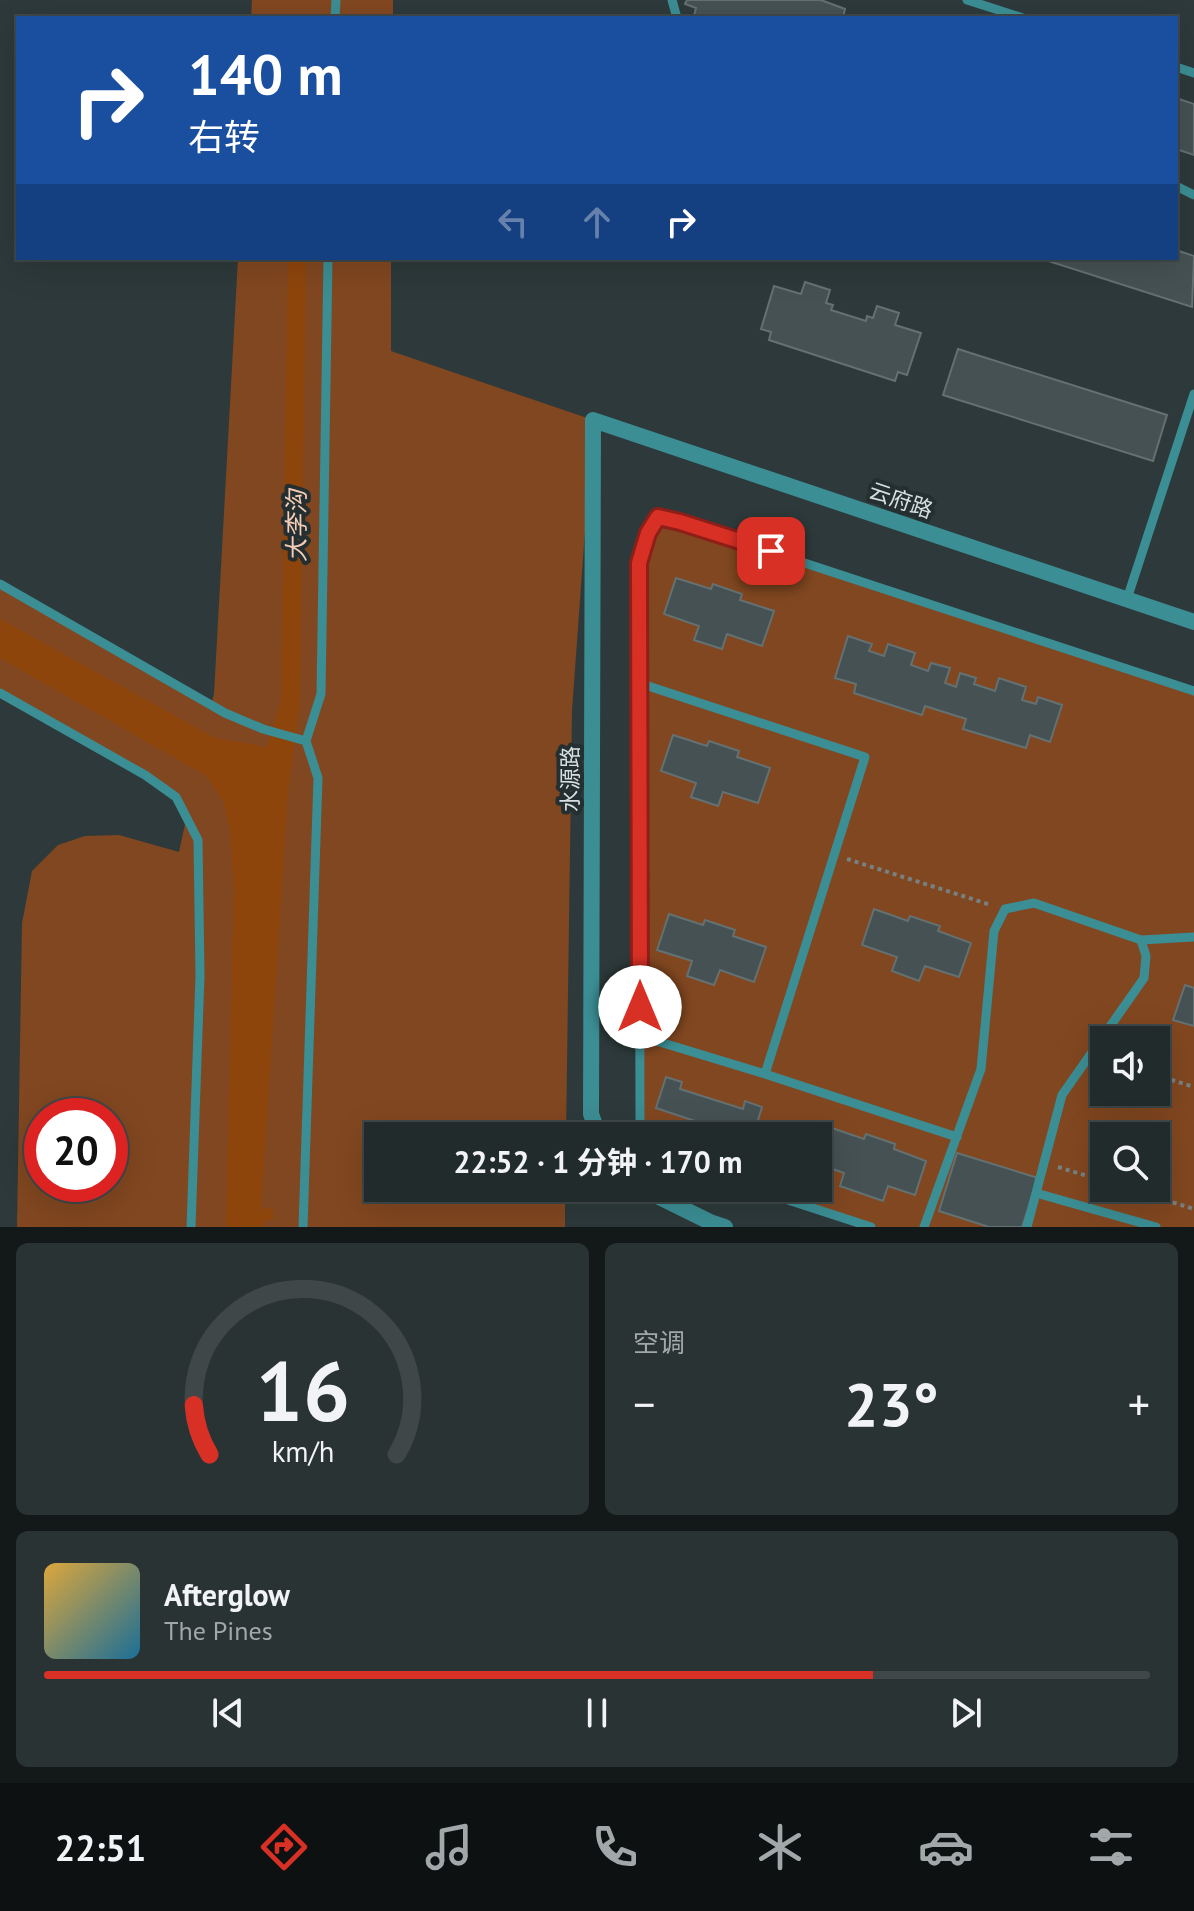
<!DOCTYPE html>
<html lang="zh">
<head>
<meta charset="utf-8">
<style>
	:root { --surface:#222b2c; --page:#2a3334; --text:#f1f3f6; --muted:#a2a7a9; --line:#3f4748; --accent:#d93025 }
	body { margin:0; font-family:"PT Sans","Noto Sans SC",sans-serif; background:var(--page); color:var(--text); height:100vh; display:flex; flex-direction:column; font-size:30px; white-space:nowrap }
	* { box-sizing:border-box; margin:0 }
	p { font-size:26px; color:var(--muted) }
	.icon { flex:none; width:44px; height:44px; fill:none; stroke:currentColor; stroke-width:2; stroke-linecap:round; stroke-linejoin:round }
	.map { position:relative; height:1227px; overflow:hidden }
	.drawer { display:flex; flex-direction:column; gap:16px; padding:16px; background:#131818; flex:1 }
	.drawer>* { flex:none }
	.top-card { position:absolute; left:16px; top:16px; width:1162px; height:244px; border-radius:0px; box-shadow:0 8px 32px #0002,0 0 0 2px var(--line); background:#1a4fa0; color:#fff; overflow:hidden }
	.tools { position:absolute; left:1090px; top:1026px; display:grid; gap:16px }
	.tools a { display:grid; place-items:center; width:80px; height:80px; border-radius:0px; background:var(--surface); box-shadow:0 8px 32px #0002,0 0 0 2px var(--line); font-size:40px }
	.speed { position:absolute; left:24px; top:1098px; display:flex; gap:16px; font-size:40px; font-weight:700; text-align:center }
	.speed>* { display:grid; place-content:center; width:104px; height:104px; border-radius:50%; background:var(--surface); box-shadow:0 8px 32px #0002,0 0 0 2px var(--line); line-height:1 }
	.speed .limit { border:12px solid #d22; background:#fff; color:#111 }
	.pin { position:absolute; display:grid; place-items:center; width:68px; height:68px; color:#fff; margin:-34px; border-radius:16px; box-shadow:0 4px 12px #0006 }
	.me { position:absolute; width:88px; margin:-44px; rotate:0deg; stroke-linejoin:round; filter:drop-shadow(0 0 6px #0008) }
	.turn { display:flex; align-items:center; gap:28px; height:168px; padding:0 40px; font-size:36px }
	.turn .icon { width:104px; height:104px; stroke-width:2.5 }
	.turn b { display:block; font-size:56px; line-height:68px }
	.lanes { display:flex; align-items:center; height:76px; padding:0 40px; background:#0003; justify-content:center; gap:40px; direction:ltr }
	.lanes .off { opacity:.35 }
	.big { font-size:60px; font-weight:700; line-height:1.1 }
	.drawer .card { flex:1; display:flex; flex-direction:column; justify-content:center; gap:12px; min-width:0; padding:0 28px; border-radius:12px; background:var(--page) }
	.drawer .dial { align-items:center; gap:0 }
	.dial svg { height:208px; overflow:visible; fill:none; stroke:var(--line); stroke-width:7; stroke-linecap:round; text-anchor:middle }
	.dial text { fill:var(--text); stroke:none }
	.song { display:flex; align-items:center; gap:24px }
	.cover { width:96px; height:96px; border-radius:12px; background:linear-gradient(135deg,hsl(40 70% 55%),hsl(200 70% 35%)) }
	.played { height:8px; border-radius:4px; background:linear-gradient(90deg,var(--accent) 75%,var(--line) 75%) }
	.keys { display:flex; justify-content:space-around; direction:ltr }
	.heat { display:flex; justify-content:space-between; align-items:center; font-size:44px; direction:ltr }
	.drawer .tiles { flex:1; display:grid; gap:16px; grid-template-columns:1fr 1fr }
	.card:last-child { grid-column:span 2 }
	.trip { position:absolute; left:364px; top:1122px; width:468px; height:80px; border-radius:0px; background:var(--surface); box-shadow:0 8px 32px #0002,0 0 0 2px var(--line); font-weight:700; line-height:80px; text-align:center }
	.menu { display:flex; height:128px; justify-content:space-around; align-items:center; background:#0e1112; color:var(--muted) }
	.menu .icon { width:56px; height:56px }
	.menu .current { color:var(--accent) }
	.menu b { font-size:36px; color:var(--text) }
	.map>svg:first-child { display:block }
	.green { fill:#814720; fill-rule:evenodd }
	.water { fill:#8e450b }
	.building { fill:#455152; stroke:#647172; stroke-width:2 }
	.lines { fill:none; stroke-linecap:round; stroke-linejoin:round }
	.path { stroke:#778182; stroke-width:4; stroke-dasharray:4 4; stroke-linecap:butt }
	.service { stroke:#3b8e94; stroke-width:9 }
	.minor { stroke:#3b8e94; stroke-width:16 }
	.route-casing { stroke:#8d1f18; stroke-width:20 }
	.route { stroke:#d93025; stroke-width:14 }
	.labels { text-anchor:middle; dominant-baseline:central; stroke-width:8; stroke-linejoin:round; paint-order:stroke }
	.street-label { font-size:22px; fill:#d8dfe0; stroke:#232f30 }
	.water-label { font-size:24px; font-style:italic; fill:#f8cdb5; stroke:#232f30 }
</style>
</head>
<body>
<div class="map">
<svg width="1194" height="1227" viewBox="0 0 1194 1227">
	<rect width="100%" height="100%" fill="#2d393a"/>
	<!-- green -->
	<path class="green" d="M 252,0 L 393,0 L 393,18 L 251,18 Z
		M 238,258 L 391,258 L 391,351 L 593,420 L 572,711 L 566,1136 L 378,1136 L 378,1188 L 565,1188 L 565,1227 L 17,1227 L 22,923 L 32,871 L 58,845 L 85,836 L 119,835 L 179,852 L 187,815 L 176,797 L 0,693 L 0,584 L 195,697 L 210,710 L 214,694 ZM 42,1116 L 110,1116 L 110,1184 L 42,1184 Z
		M 658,517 L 1194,692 L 1194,1227 L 871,1227 L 751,1188 L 818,1188 L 818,1136 L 644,1136 L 639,563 ZM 1104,1040 L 1156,1040 L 1156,1092 L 1104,1092 ZM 1104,1136 L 1156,1136 L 1156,1188 L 1104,1188 Z"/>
	<!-- water -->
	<path class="water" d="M 288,258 L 306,258 L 300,701 L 288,792 L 261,1209 L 272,1208 L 274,1218 L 264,1222 L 263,1227 L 226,1227 L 234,887 L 230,830 L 223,800 L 205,775 L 0,658 L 0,619 L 215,738 L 267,747 L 281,701 Z"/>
	<!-- building -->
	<path class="building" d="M 687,0 L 821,0 L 845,9 L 843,18 L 700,18 L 694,16 L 696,8 L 685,4 Z
		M 1176,98 L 1194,104 L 1194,155 L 1176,149 Z
		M 1176,250 L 1194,256 L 1192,307 L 1039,258 L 1176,258 Z
		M 805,282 L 830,290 L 826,303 L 833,305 L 831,310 L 866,321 L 867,316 L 873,318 L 877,306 L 899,313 L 895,325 L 921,333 L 907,375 L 898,372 L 895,381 L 769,340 L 771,332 L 761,329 L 774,286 L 801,294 Z
		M 958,349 L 1167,415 L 1153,461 L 943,395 Z
		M 676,578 L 711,589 L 713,584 L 742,594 L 740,600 L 774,611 L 762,646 L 727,634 L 722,649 L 694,640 L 699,626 L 664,614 Z
		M 848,636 L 872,644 L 869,651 L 884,656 L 888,644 L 915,653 L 911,665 L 928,671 L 931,663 L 950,668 L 945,683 L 956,687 L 960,673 L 976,678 L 974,684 L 995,691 L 999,678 L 1026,687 L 1022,700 L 1036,704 L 1038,697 L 1062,705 L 1050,742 L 1030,735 L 1026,748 L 963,729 L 966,719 L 925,706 L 922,715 L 854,693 L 856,684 L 835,678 Z
		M 673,735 L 707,746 L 709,741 L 739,751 L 737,757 L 770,768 L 758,803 L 723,792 L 718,806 L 691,797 L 696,783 L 661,771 Z
		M 874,909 L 908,921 L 910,916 L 940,926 L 938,931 L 971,943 L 959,977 L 925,966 L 919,981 L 892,971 L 897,957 L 862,945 Z
		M 669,914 L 703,925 L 705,920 L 735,930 L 733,936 L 766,947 L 754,982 L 720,970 L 714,985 L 687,976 L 692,961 L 657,950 Z
		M 1185,985 L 1194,988 L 1194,1026 L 1173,1020 Z
		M 666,1077 L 682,1082 L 680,1089 L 743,1109 L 745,1101 L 762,1107 L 753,1136 L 740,1136 L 656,1108 Z
		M 829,1127 L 864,1139 L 866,1134 L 895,1144 L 894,1149 L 926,1161 L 915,1195 L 888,1186 L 883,1201 L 840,1186 L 844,1173 L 818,1164 Z
		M 957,1153 L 1038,1178 L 1022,1227 L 989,1227 L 939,1211 Z"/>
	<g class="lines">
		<!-- path -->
		<path class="path" d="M 847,859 L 991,905
			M 1156,1075 L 1194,1087
			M 1058,1167 L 1104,1181
			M 1127,1188 L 1194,1209"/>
		<!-- service -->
		<path class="service" d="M 672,0 L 677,18
			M 967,0 L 1023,18
			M 335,18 L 336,0
			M 1176,67 L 1194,73
			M 1176,186 L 1194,195
			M 0,584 L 225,713 L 263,729 L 306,741
			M 1127,599 L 1194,394
			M 639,683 L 865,757 L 765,1074 L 957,1137
			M 0,693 L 145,775 L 176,797 L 198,840 L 200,976 L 191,1227
			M 1141,940 L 1194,937
			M 640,1036 L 765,1074
			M 644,1136 L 640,1126 L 639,563 L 648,533 L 658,517 L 680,522 L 1194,691
			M 751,1188 L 871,1227
			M 1036,1193 L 1156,1227
			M 303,1227 L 318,778 L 306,741 L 321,694 L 328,258
			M 924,1227 L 981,1069 L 994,931 L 1005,909 L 1034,903 L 1141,940 L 1146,956 L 1144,978 L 1062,1095 L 1027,1227"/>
		<!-- minor -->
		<path class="minor" d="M 599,1136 L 591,1114 L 593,420 L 1194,622
			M 641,1188 L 710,1222 L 725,1227"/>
	</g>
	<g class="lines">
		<defs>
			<path id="route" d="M 640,1007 L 639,563 L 648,533 L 658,517 L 680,522 L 771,551"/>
		</defs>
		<!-- route casing -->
		<use href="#route" class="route-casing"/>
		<!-- route -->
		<use href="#route" class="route"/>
	</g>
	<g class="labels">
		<!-- street labels -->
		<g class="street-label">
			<text transform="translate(901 500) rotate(19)">云府路</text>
			<text transform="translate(570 779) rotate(-90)">水源路</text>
		</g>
		<!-- water labels -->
		<g class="water-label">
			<text transform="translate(296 526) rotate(-90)">大李沟</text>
		</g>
	</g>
</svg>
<div class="tools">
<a><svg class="icon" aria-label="sound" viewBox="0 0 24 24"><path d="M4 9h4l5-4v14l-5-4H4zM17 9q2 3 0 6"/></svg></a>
<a><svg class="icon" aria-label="search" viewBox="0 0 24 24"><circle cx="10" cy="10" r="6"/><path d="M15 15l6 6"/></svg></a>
</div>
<div class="speed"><div class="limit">20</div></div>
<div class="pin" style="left:771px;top:551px;background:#d93025"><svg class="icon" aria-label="arrive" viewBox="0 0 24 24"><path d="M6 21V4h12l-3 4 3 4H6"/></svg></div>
<svg class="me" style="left:640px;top:1007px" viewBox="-20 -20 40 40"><circle r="19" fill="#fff"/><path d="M0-13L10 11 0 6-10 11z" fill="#d93025"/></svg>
<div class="trip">22:52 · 1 分钟 · 170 m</div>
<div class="top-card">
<div class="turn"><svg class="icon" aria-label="right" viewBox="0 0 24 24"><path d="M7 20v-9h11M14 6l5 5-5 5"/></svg><div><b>140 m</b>右转</div></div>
<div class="lanes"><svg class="icon off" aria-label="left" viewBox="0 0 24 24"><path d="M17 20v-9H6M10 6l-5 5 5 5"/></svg><svg class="icon off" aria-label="ahead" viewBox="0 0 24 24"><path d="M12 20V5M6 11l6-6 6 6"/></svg><svg class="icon" aria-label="right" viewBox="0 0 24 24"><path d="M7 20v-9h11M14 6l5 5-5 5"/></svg></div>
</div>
</div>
<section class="drawer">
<div class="tiles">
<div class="card dial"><svg viewBox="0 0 100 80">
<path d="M14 69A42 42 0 1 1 86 69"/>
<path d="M14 69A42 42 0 0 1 8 50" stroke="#d93025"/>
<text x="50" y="56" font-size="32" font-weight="700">16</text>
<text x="50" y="72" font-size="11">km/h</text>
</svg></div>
<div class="card"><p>空调</p>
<div class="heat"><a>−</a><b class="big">23°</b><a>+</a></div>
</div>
<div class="card">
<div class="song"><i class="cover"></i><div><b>Afterglow</b><p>The Pines</p></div></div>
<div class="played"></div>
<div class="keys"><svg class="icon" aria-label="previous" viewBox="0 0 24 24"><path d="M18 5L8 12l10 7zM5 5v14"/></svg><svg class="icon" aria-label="pause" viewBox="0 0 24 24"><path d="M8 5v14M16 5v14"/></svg><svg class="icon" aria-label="next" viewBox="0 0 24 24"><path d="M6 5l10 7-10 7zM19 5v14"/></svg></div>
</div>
</div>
</section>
<nav class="menu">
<b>22:51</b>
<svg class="icon current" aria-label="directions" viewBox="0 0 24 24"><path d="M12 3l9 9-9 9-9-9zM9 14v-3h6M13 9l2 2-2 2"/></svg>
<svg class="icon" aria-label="music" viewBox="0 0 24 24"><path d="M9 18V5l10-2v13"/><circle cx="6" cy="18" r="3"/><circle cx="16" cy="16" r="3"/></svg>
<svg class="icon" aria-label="phone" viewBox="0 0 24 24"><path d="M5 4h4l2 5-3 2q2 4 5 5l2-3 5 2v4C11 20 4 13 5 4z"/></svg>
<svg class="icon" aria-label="climate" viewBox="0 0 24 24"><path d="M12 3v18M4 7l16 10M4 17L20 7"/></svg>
<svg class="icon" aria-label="car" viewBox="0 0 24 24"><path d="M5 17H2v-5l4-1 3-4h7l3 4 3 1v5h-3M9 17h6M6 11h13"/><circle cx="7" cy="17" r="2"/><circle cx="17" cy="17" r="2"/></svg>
<svg class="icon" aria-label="filters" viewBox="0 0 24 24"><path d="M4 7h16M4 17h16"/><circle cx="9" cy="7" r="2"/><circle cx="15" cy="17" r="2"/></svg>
</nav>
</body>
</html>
